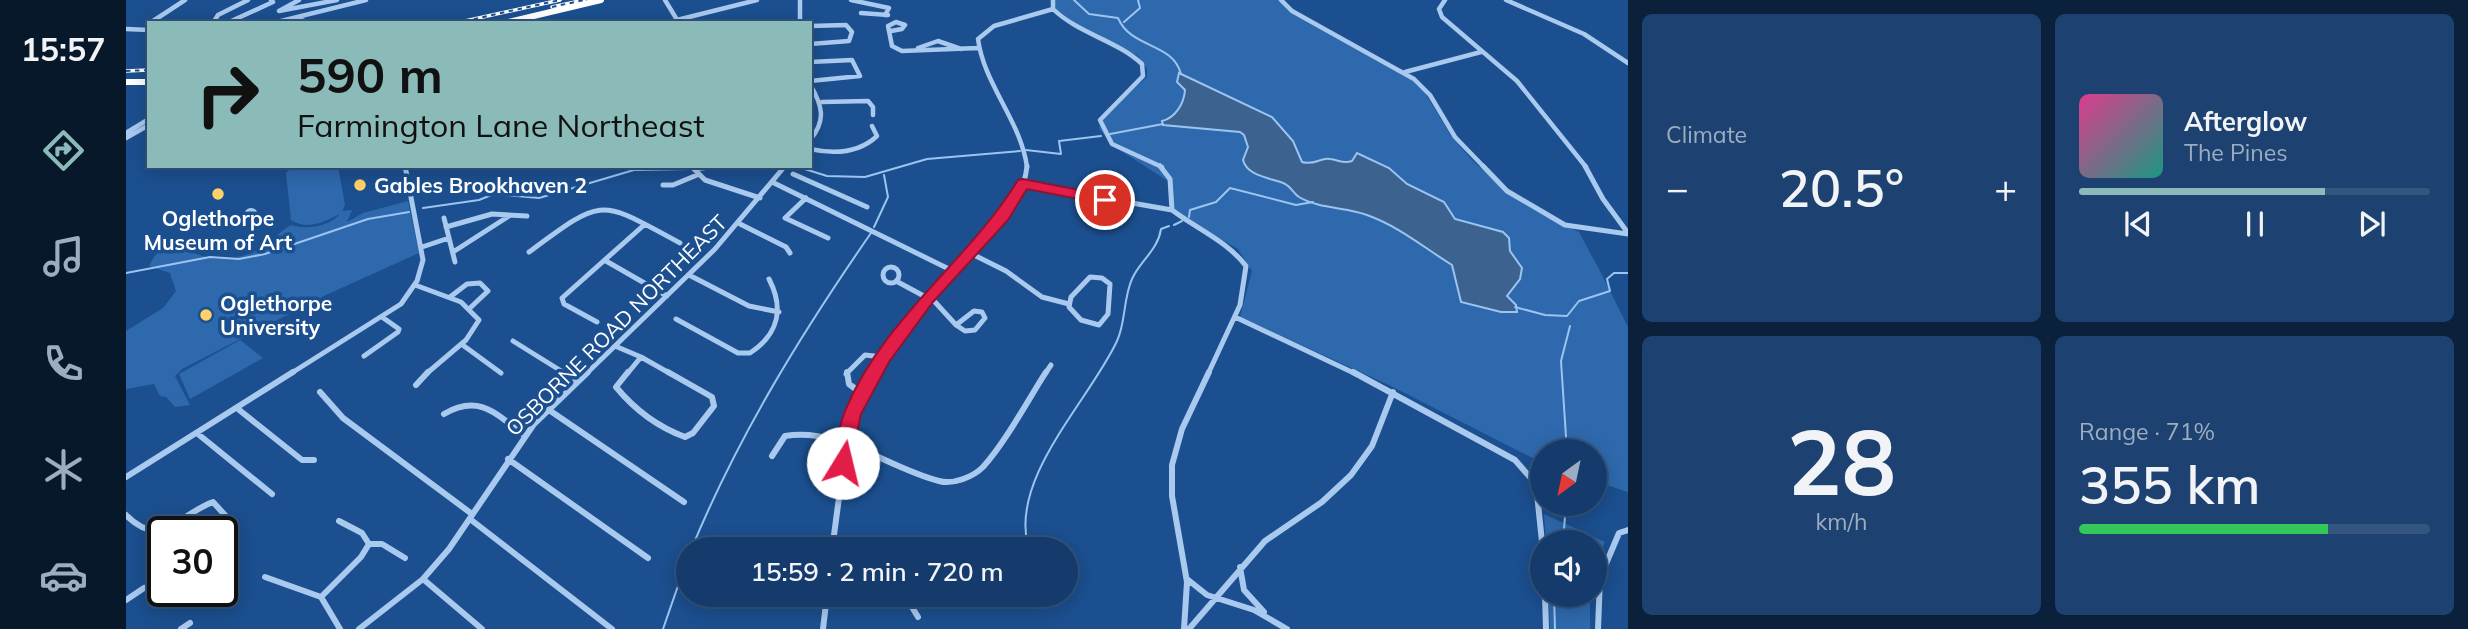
<!DOCTYPE html>
<html lang="en">
<head>
<meta charset="utf-8">
<style>
	:root { --surface:#143b6b; --page:#1d4271; --text:#f1f3f6; --muted:#9dadc1; --line:#33557e; --accent:#8bbbb9 }
	body { margin:0; font-family:Mulish,sans-serif; background:var(--page); color:var(--text); height:100vh; display:flex; flex-direction:column; font-size:26px; white-space:nowrap }
	* { box-sizing:border-box; margin:0 }
	p { font-size:23px; color:var(--muted) }
	.icon { flex:none; width:38px; height:38px; fill:none; stroke:currentColor; stroke-width:2; stroke-linecap:round; stroke-linejoin:round }
	.map { position:relative; flex:1; overflow:hidden }
	.drawer { display:flex; flex-direction:column; gap:14px; padding:14px; background:#0b203b; width:840px }
	.drawer>* { flex:none }
	.top-card { position:absolute; left:21px; top:21px; width:665px; height:147px; border-radius:0px; box-shadow:0 4px 18px #0003,0 0 0 2px var(--line); background:#8bbbb9; color:#111; overflow:hidden }
	.needle { width:46px; rotate:213deg }
	.tools { position:absolute; left:1404px; top:439px; display:grid; gap:14px }
	.tools a { display:grid; place-items:center; width:77px; height:77px; border-radius:50%; background:var(--surface); box-shadow:0 4px 18px #0003,0 0 0 2px var(--line); font-size:35px }
	.speed { position:absolute; left:21px; top:516px; display:flex; gap:14px; font-size:35px; font-weight:700; text-align:center }
	.speed>* { display:grid; place-content:center; width:91px; height:91px; border-radius:50%; background:var(--surface); box-shadow:0 4px 18px #0003,0 0 0 2px var(--line); line-height:1 }
	.speed .limit { border:4px solid #111; border-radius:10px; background:#fff; color:#111 }
	.pin { position:absolute; display:grid; place-items:center; width:60px; height:60px; color:#fff; margin:-30px; border:4px solid #fff; border-radius:50%; box-shadow:0 2px 7px #0007 }
	.me { position:absolute; width:77px; margin:-38px; rotate:9deg; stroke-linejoin:round; filter:drop-shadow(0 0 5px #0008) }
	.turn { display:flex; align-items:center; gap:24px; height:147px; padding:0 35px; font-size:32px }
	.turn .icon { width:91px; height:91px; stroke-width:2.5 }
	.turn b { display:block; font-size:49px; line-height:60px }
	.big { font-size:52px; font-weight:600; line-height:1.1 }
	.drawer .tile { flex:1; display:flex; flex-direction:column; justify-content:center; gap:10px; min-width:0; padding:0 24px; border-radius:10px; background:var(--page) }
	.drawer .dial { align-items:center; gap:0 }
	.dial b { font-size:91px; line-height:1 }
	.song { display:flex; align-items:center; gap:21px }
	.cover { width:84px; height:84px; border-radius:10px; background:linear-gradient(135deg,hsl(330 70% 55%),hsl(170 70% 35%)) }
	.played { height:7px; border-radius:4px; background:linear-gradient(90deg,var(--accent) 70%,var(--line) 70%) }
	.keys { display:flex; justify-content:space-around; direction:ltr }
	.heat { display:flex; justify-content:space-between; align-items:center; font-size:38px; direction:ltr }
	.charge { height:10px; border-radius:5px; background:linear-gradient(90deg,#34c759 71%,var(--line) 0) }
	.drawer .tiles { flex:1; display:grid; gap:14px; grid-template-columns:repeat(2,1fr) }
	.trip { position:absolute; left:550px; top:537px; width:402px; height:70px; border-radius:35px; background:var(--surface); box-shadow:0 4px 18px #0003,0 0 0 2px var(--line); font-weight:600; line-height:70px; text-align:center }
	main { display:flex; flex:1; min-height:0 }
	.tab-bar { display:flex; flex-direction:column; width:126px; justify-content:space-around; align-items:center; background:#08182b; color:var(--muted) }
	.tab-bar .icon { width:49px; height:49px }
	.tab-bar .selected { color:var(--accent) }
	.tab-bar b { font-size:32px; color:var(--text) }
	.map>svg:first-child { display:block }
	.green { fill:#2e69ad }
	.water { fill:#3c6290; stroke:#9cc4f0; stroke-width:2 }
	.lines { fill:none; stroke-linecap:round; stroke-linejoin:round }
	.stream { stroke:#9cc4f0; stroke-width:2 }
	.minor-far2 { stroke:#a9c9ee; stroke-width:4.5 }
	.minor-far1 { stroke:#a9c9ee; stroke-width:5 }
	.minor { stroke:#a9c9ee; stroke-width:6 }
	.highway { stroke:#fff; stroke-width:6 }
	.rail-casing { stroke:#fff; stroke-width:3.5 }
	.rail { stroke:#1b4f8f; stroke-width:2; stroke-dasharray:4.5; stroke-linecap:butt }
	.route { fill:#e11d48; stroke:#92132f; stroke-width:2 }
	.poi-dot { fill:#ffd166; stroke:#1b4f8f; stroke-width:2.5 }
	.labels { text-anchor:middle; dominant-baseline:central; stroke-width:7; stroke-linejoin:round; paint-order:stroke }
	.poi-label { font-size:21px; font-weight:bold; fill:#fff; stroke:#1b4f8f; text-anchor:start }
	.street-label { font-size:21px; fill:#fff; stroke:#1b4f8f }
</style>
</head>
<body>
<main>
<nav class="tab-bar">
<b>15:57</b>
<svg class="icon selected" aria-label="directions" viewBox="0 0 24 24"><path d="M12 3l9 9-9 9-9-9zM9 14v-3h6M13 9l2 2-2 2"/></svg>
<svg class="icon" aria-label="music" viewBox="0 0 24 24"><path d="M9 18V5l10-2v13"/><circle cx="6" cy="18" r="3"/><circle cx="16" cy="16" r="3"/></svg>
<svg class="icon" aria-label="phone" viewBox="0 0 24 24"><path d="M5 4h4l2 5-3 2q2 4 5 5l2-3 5 2v4C11 20 4 13 5 4z"/></svg>
<svg class="icon" aria-label="climate" viewBox="0 0 24 24"><path d="M12 3v18M4 7l16 10M4 17L20 7"/></svg>
<svg class="icon" aria-label="car" viewBox="0 0 24 24"><path d="M5 17H2v-5l4-1 3-4h7l3 4 3 1v5h-3M9 17h6M6 11h13"/><circle cx="7" cy="17" r="2"/><circle cx="17" cy="17" r="2"/></svg>
</nav>
<div class="map">
<svg width="1502" height="629" viewBox="0 0 1502 629">
	<rect width="100%" height="100%" fill="#1b4f8f"/>
	<!-- green -->
	<path class="green" d="M 929,0 L 1153,0 L 1168,15 L 1285,79 L 1297,89 L 1325,136 L 1346,160 L 1384,195 L 1453,232 L 1474,271 L 1502,327 L 1502,492 L 1468,481 L 1468,452 L 1416,452 L 1416,463 L 1263,385 L 1114,317 L 1126,271 L 1112,249 L 1047,212 L 1045,183 L 986,145 L 973,128 L 978,115 L 1021,77 L 1021,69 L 1012,56 L 940,20 L 928,8 Z
		M 166,166 L 212,166 L 219,205 L 216,211 L 226,210 L 221,222 L 237,213 L 282,201 L 293,253 L 200,295 L 56,369 L 49,376 L 64,405 L 49,407 L 40,397 L 34,396 L 28,384 L 0,389 L 0,331 L 37,308 L 50,291 L 44,273 L 23,266 C 30,252 41,239 57,241 L 56,247 C 77,261 107,262 130,251 C 142,246 151,233 165,225 C 181,230 202,227 214,214 C 200,221 182,231 165,220 L 160,173 Z
		M 114,340 L 137,358 L 64,399 L 53,374 Z
		M 1418,514 L 1479,542 L 1468,566 L 1468,542 L 1420,542 Z
		M 1422,595 L 1464,595 L 1464,629 L 1424,629 Z"/>
	<!-- water -->
	<path class="water" d="M 1053,73 L 1146,117 L 1167,141 L 1176,162 C 1188,166 1195,157 1204,159 C 1213,160 1217,164 1226,161 L 1231,153 L 1263,168 L 1281,184 L 1318,202 L 1329,219 L 1377,232 L 1383,238 L 1384,251 L 1396,268 L 1394,279 L 1381,296 L 1390,305 L 1391,312 L 1375,312 L 1335,302 L 1326,265 C 1297,247 1274,227 1241,215 C 1220,207 1193,209 1173,197 C 1167,193 1165,186 1157,183 C 1144,178 1121,176 1117,160 L 1122,147 L 1118,135 L 1114,132 L 1037,125 L 1036,121 C 1049,118 1058,104 1059,90 L 1051,82 Z"/>
	<g class="lines">
		<!-- stream -->
		<path class="stream" d="M 948,0 L 963,14 L 992,18 C 1005,49 1047,42 1055,74
			M 998,22 L 1014,8 L 1012,0
			M 984,134 L 1037,124
			M 900,150 L 935,154 L 933,141 L 975,136
			M 669,166 L 701,176 L 739,177 L 801,159 L 894,151
			M 573,170 L 602,166
			M 297,208 L 353,200 L 368,194 L 413,198 L 508,170 L 563,169
			M 1063,217 L 1064,210 L 1090,202 L 1104,188 L 1170,205 L 1187,202
			M 1048,225 L 1056,221
			M 748,227 L 762,197 L 758,175
			M 0,273 L 84,257 L 113,259 L 139,254 L 242,219 L 283,212
			M 1389,307 L 1419,315 L 1441,316 L 1453,301 L 1484,291 L 1481,279 L 1488,273 L 1502,273
			M 1441,452 L 1435,361 L 1444,326
			M 1437,542 L 1440,504
			M 902,546 C 884,477 963,401 991,341 C 1000,322 997,299 1006,279 C 1014,261 1032,250 1035,229 L 1043,226
			M 565,550 C 612,436 675,334 745,233
			M 1428,595 L 1429,629
			M 537,629 L 562,557"/>
		<!-- minor-far2 -->
		<path class="minor-far2" d="M 173,0 L 153,11 L 211,0
			M 539,0 L 553,23
			M 674,0 L 674,23
			M 725,0 L 763,8 L 759,15
			M 927,0 L 927,9 C 953,34 990,40 1016,64 L 1017,76 L 974,120 L 986,144 L 1036,167
			M 1155,0 L 1166,11 L 1288,79 L 1304,95 L 1329,137 L 1358,167
			M 1319,0 L 1313,9 L 1316,17 L 1391,81 L 1460,167
			M 1380,0 L 1458,34 L 1502,63
			M 735,13 L 762,15
			M 173,19 L 184,23
			M 551,20 L 631,0
			M 24,23 L 59,0
			M 87,23 L 92,15 L 122,0
			M 101,23 L 147,2 L 145,0
			M 147,23 L 240,0
			M 684,26 L 720,25 L 726,32 L 723,41 L 684,44
			M 0,29 L 23,30
			M 765,31 L 776,29 L 779,25 L 770,22 L 762,26 L 766,46 L 776,51 L 852,48
			M 792,48 L 812,41 L 835,49
			M 684,62 L 726,60 L 734,76 L 684,81
			M 1279,72 L 1355,52
			M 684,84 C 696,105 701,120 684,140
			M 696,102 L 742,101 L 747,107 L 747,115
			M 0,133 L 23,119
			M 0,138 L 23,125
			M 684,149 C 707,154 733,153 751,136 L 746,126
			M 901,167 C 895,121 858,85 852,39 L 868,26 L 927,9"/>
		<!-- minor-far1 -->
		<path class="minor-far1" d="M 565,166 L 579,180 L 634,198
			M 1034,166 L 1044,179 L 1046,210 C 1071,229 1101,241 1120,266 L 1114,305 L 1082,374
			M 1357,166 L 1381,191 L 1439,225 L 1502,234
			M 1459,166 L 1477,199 L 1502,233
			M 667,174 L 741,207
			M 646,182 L 827,271
			M 897,184 L 1046,210
			M 537,185 L 547,185 L 571,175
			M 680,198 L 659,218 L 702,238
			M120.5 215a4.5 4.5 0 1 1 9 0a4.5 4.5 0 1 1-9 0Z
			M 318,218 L 329,262
			M 614,224 L 660,247 L 664,253
			M 320,227 L 366,214 L 401,216
			M 296,247 L 323,238
			M 327,252 L 383,216
			M 403,252 C 479,196 472,199 554,243
			M 844,253 L 880,271 L 916,297 L 943,304
			M 480,261 L 541,296
			M757 275a8 8 0 1 1 16 0a8 8 0 1 1-16 0Z
			M 563,275 L 623,306 L 653,312
			M 964,277 L 976,278 L 984,284 L 982,314 L 973,325 L 955,320 L 943,307 L 945,297 Z
			M 770,281 L 809,302 L 830,325
			M 289,285 L 335,302 L 353,320 L 340,340 L 300,374
			M 324,297 L 341,284 L 354,283 L 362,291 L 344,308
			M 848,311 L 856,312 L 859,318 L 849,330 L 839,331 L 830,325 Z
			M 1109,317 L 1230,374
			M 550,319 L 612,353 L 624,353 C 653,334 658,308 643,279
			M 471,322 L 438,304 L 436,298 L 518,225
			M 387,341 L 440,374
			M 338,346 L 375,373
			M 489,346 L 515,357
			M 238,356 L 272,332 L 273,329 L 256,317
			M 164,374 L 275,304 L 291,281 L 297,260 L 279,166
			M 460,374 L 589,249 L 659,166
			M 501,374 L 515,357 L 545,374
			M 720,374 L 739,355 L 757,357
			M 747,374 C 762,347 780,322 801,298 C 834,261 896,220 901,166
			M 919,374 L 925,365"/>
		<!-- minor -->
		<path class="minor" d="M 438,372 L 452,381
			M 502,372 L 490,387 C 509,410 532,427 559,437 L 567,433 L 588,406 L 586,397 L 542,372
			M 721,372 L 723,384 L 736,394
			M 1227,372 L 1389,460 L 1410,484 L 1416,542
			M 290,385 L 302,372
			M 194,392 L 217,418 L 346,514
			M 112,409 L 176,460 L 188,460
			M 423,410 L 558,502
			M 318,414 C 354,393 371,415 399,436
			M 72,434 L 146,494
			M 646,456 L 659,436 C 713,427 762,468 813,481 C 827,485 847,477 857,467 C 879,443 902,400 920,372
			M 382,459 L 522,558
			M 0,477 L 167,372
			M 0,515 C 35,550 52,515 87,502 L 108,525 L 111,541
			M 344,519 L 486,629
			M 630,543 L 642,542 L 655,550
			M 243,544 L 256,544 L 279,558
			M 706,550 L 722,430 L 748,372
			M 1114,567 L 1118,590 L 1138,612
			M 139,577 L 195,597
			M 297,579 L 356,629
			M 1061,579 L 1081,595 L 1128,610 L 1161,629
			M 774,595 L 783,602 L 792,617
			M 1419,595 L 1420,629
			M 195,597 L 235,557 L 243,544 L 236,533 L 213,521
			M 195,597 L 214,629
			M 0,600 L 18,588
			M 55,629 L 64,623
			M 233,629 L 297,579 L 323,549 L 408,424 L 462,372
			M 697,629 L 701,595
			M 1058,629 L 1061,582 L 1046,496 L 1046,465 L 1056,429 L 1083,372
			M 1063,629 L 1139,541 L 1196,502 L 1225,475 L 1246,446 L 1267,392
			M 1472,629 L 1474,578 L 1493,533 L 1502,530"/>
		<!-- highway -->
		<path class="highway" d="M 378,23 L 475,0
			M 0,82 L 23,82"/>
		<defs>
			<path id="rail" d="M 426,7 L 458,0
				M 330,23 L 434,0
				M 0,71 L 23,70"/>
		</defs>
		<!-- rail casing -->
		<use href="#rail" class="rail-casing"/>
		<!-- rail -->
		<use href="#rail" class="rail"/>
	</g>
	<!-- route -->
	<path class="route" d="M 897,179 L 979,195 L 987,200 L 979,204 L 901,189 L 882,220 L 807,302 L 763,362 L 735,414 L 723,469 L 711,469 L 708,463 C 711,446 712,427 719,411 C 758,317 841,263 892,180 Z"/>
	<!-- markers -->
	<g class="poi-dot">
		<circle cx="234" cy="185" r="7"/>
		<circle cx="92" cy="194" r="7"/>
		<circle cx="80" cy="315" r="7"/>
	</g>
	<g class="labels">
		<!-- poi labels -->
		<g class="poi-label">
			<text x="248" y="185">Gables Brookhaven 2</text>
			<text x="92" y="218" text-anchor="middle">Oglethorpe<tspan x="92" dy="24">Museum of Art</tspan></text>
			<text x="94" y="303">Oglethorpe<tspan x="94" dy="24">University</tspan></text>
		</g>
		<!-- street labels -->
		<g class="street-label">
			<text transform="translate(490 325) rotate(-45)">OSBORNE ROAD NORTHEAST</text>
		</g>
	</g>
</svg>
<div class="tools">
<a><svg class="needle" viewBox="-14 -14 28 28"><path d="M0-13l5 13h-10z" fill="#e53935"/><path d="M0 13l5-13h-10z" fill="#9dadc1"/></svg></a>
<a><svg class="icon" aria-label="sound" viewBox="0 0 24 24"><path d="M4 9h4l5-4v14l-5-4H4zM17 9q2 3 0 6"/></svg></a>
</div>
<div class="speed"><div class="limit">30</div></div>
<div class="pin" style="left:979px;top:200px;background:#d93025"><svg class="icon" aria-label="arrive" viewBox="0 0 24 24"><path d="M6 21V4h12l-3 4 3 4H6"/></svg></div>
<svg class="me" style="left:717px;top:463px" viewBox="-20 -20 40 40"><circle r="19" fill="#fff"/><path d="M0-13L10 11 0 6-10 11z" fill="#e11d48"/></svg>
<div class="trip">15:59 · 2 min · 720 m</div>
<div class="top-card">
<div class="turn"><svg class="icon" aria-label="right" viewBox="0 0 24 24"><path d="M7 20v-9h11M14 6l5 5-5 5"/></svg><div><b>590 m</b>Farmington Lane Northeast</div></div>
</div>
</div>
<section class="drawer">
<div class="tiles">
<div class="tile"><p>Climate</p>
<div class="heat"><a>−</a><b class="big">20.5°</b><a>+</a></div>
</div>
<div class="tile">
<div class="song"><i class="cover"></i><div><b>Afterglow</b><p>The Pines</p></div></div>
<div class="played"></div>
<div class="keys"><svg class="icon" aria-label="previous" viewBox="0 0 24 24"><path d="M18 5L8 12l10 7zM5 5v14"/></svg><svg class="icon" aria-label="pause" viewBox="0 0 24 24"><path d="M8 5v14M16 5v14"/></svg><svg class="icon" aria-label="next" viewBox="0 0 24 24"><path d="M6 5l10 7-10 7zM19 5v14"/></svg></div>
</div>
<div class="tile dial"><b>28</b><p>km/h</p></div>
<div class="tile"><p>Range · 71%</p><b class="big">355 km</b><div class="charge"></div></div>
</div>
</section>
</main>
</body>
</html>
